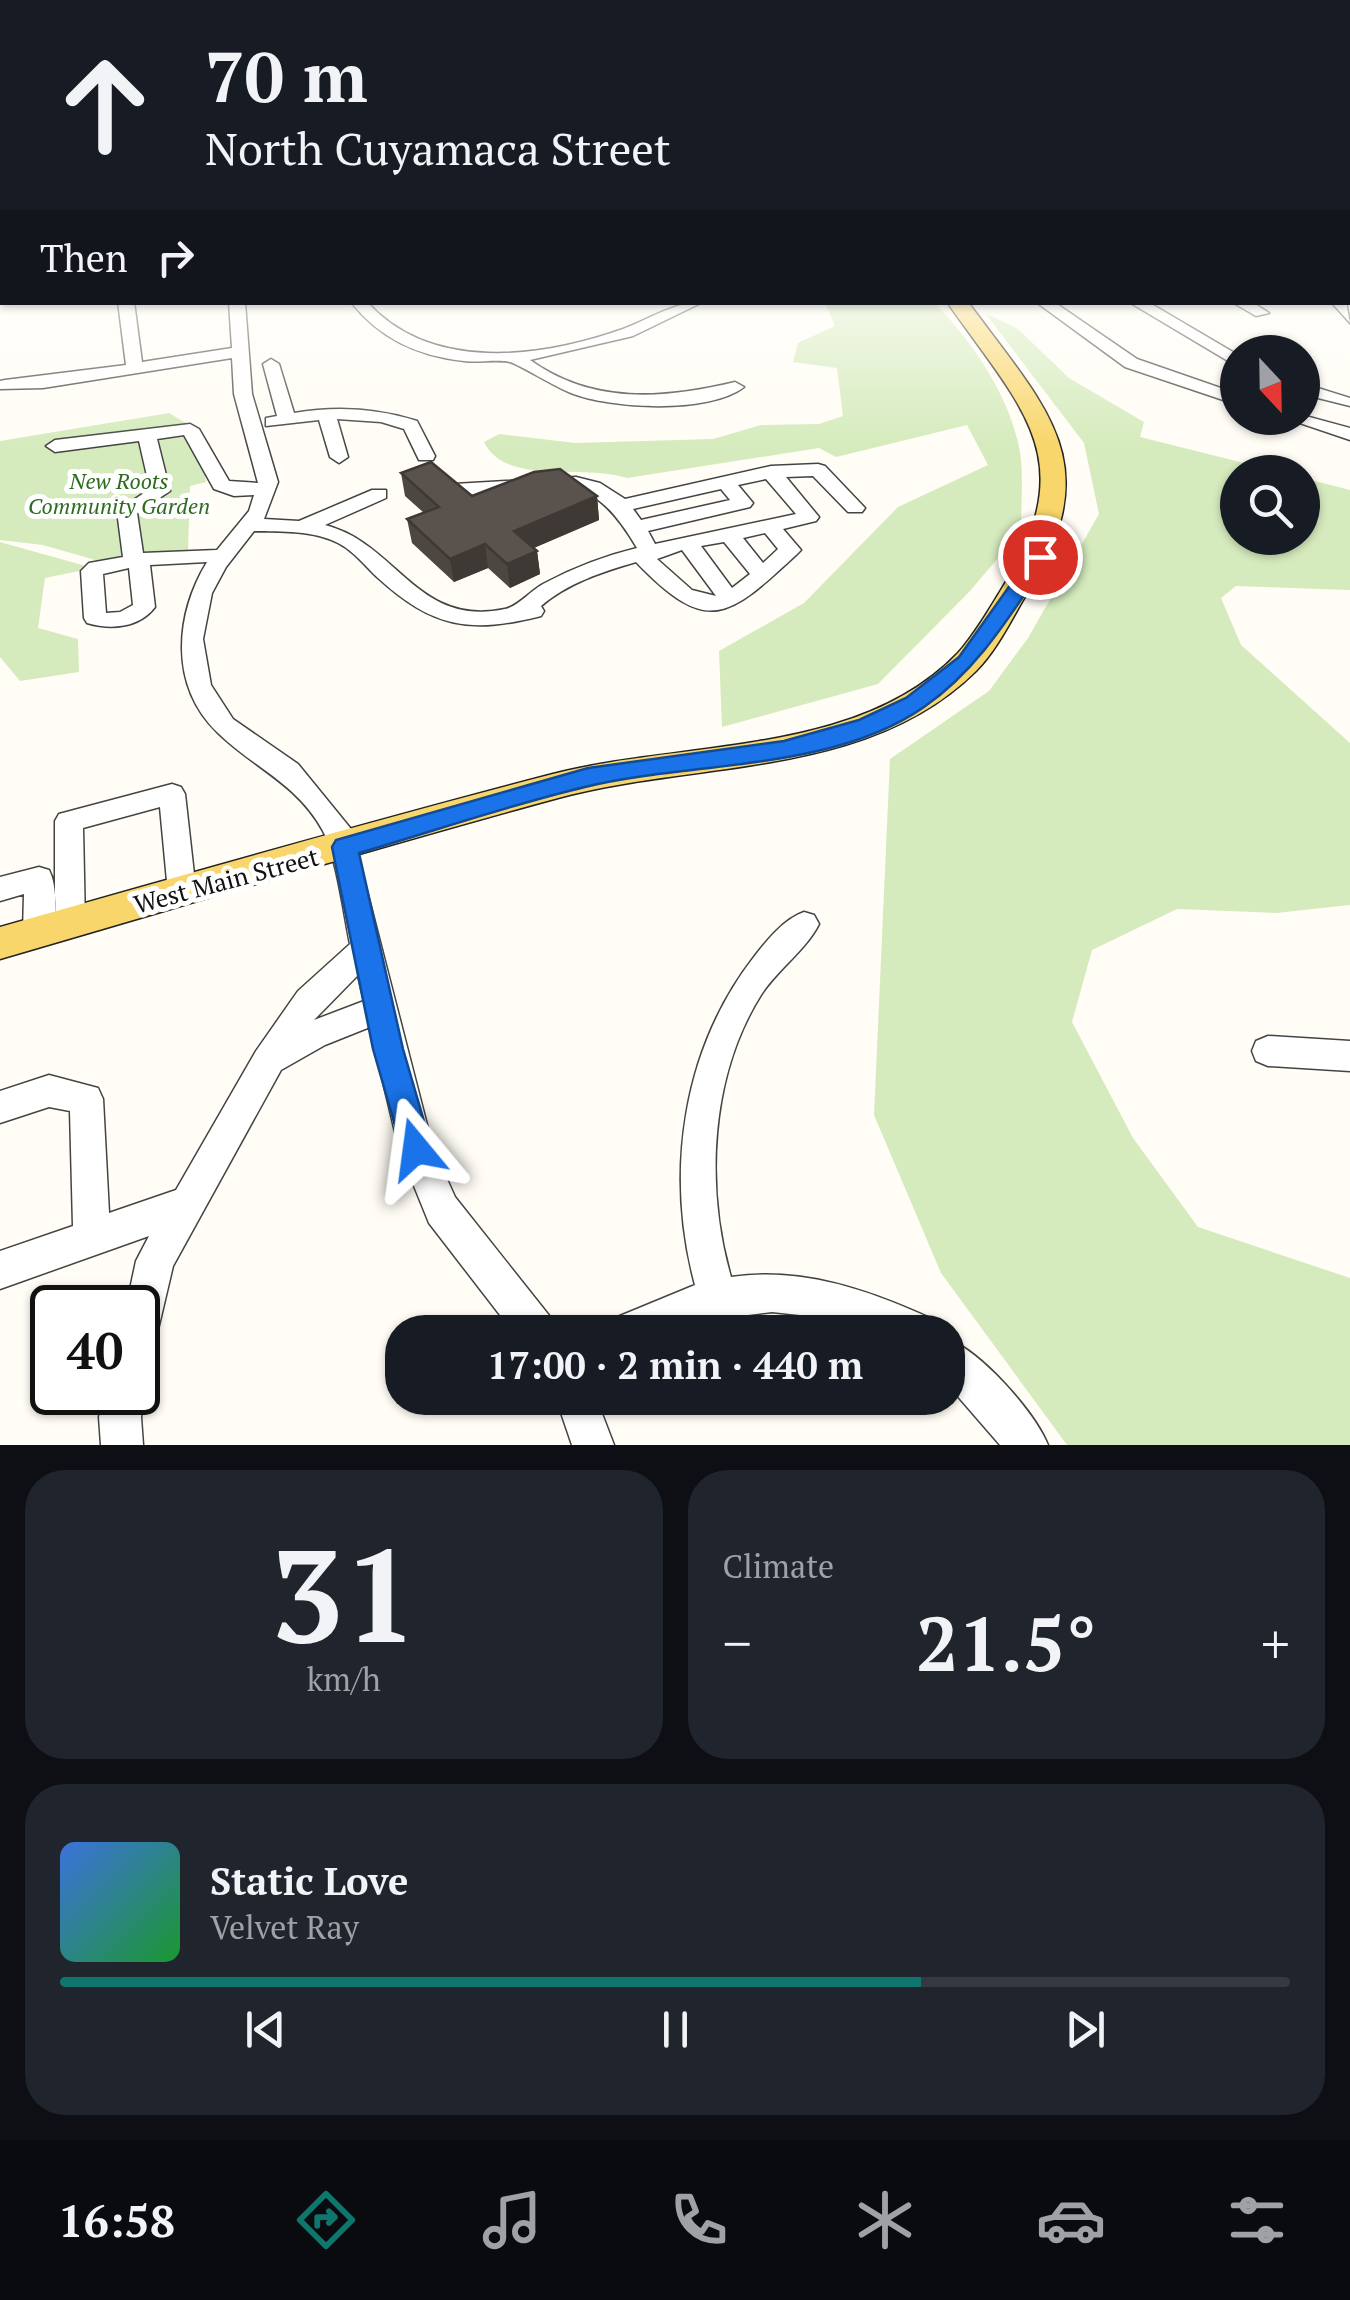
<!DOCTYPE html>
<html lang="en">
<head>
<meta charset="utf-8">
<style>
	:root { --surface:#171b24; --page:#20242c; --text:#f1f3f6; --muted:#9ea1a6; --line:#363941; --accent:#0f766e }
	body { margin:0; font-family:"PT Serif",serif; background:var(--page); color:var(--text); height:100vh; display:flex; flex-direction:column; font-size:38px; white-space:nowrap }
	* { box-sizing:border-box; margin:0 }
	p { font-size:32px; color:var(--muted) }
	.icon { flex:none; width:55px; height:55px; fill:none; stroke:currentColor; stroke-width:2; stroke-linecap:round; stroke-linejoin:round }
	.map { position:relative; height:1445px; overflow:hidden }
	.panel { display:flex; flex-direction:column; gap:25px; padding:25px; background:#0d0f14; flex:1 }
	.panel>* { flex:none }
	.banner { position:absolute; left:0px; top:0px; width:1350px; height:305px; box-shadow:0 2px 8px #0004; background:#171b24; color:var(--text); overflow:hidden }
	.needle { width:65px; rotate:158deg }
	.fabs { position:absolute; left:1220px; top:335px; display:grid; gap:20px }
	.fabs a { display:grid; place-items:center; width:100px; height:100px; border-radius:50%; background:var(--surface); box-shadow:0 2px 8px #0004; font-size:50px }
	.speed { position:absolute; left:30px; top:1285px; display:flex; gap:20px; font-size:50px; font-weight:700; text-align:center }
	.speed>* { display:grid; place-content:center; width:130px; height:130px; border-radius:50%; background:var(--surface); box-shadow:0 2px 8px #0004; line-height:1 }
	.speed .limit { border:5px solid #111; border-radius:15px; background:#fff; color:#111 }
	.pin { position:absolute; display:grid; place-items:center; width:85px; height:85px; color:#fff; margin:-42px; border:5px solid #fff; border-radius:50%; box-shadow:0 2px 10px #0007 }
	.me { position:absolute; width:110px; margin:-55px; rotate:344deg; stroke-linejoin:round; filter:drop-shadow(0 0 8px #0008) }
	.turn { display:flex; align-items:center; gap:35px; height:210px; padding:0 40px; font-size:45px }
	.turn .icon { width:130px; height:130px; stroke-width:2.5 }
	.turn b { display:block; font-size:70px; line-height:85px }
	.then { display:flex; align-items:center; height:95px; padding:0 40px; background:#0003; gap:20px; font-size:38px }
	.big { font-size:75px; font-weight:600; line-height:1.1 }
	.panel .tile { flex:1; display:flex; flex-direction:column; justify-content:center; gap:15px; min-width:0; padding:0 35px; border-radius:40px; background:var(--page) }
	.panel .dial { align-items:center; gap:0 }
	.dial b { font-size:130px; line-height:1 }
	.song { display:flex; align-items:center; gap:30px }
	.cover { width:120px; height:120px; border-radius:15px; background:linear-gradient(135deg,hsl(220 70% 55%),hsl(130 70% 35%)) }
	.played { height:10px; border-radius:5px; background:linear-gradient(90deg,var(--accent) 70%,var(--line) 70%) }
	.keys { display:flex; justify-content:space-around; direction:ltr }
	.heat { display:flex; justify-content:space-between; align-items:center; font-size:55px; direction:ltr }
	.panel .tiles { flex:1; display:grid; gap:25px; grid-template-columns:1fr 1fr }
	.tile:last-child { grid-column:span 2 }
	.trip { position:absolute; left:385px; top:1315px; width:580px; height:100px; border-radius:40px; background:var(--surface); box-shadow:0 2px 8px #0004; font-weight:600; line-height:100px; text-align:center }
	.dock { display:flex; height:160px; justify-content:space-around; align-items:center; background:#090b0e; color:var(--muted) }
	.dock .icon { width:70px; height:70px }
	.dock .current { color:var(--accent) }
	.dock b { font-size:45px; color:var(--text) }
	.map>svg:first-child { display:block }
	.green { fill:#d5ebbd }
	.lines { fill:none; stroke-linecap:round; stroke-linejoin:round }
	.minor-casing { stroke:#444; stroke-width:3 }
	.major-casing { stroke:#222; stroke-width:3 }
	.minor { fill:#fff; fill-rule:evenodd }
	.major { fill:#f9d66b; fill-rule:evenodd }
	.wall { fill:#4d4742 }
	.shaded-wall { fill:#3f3936 }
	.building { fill:#5a524d; stroke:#3f3936; stroke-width:2.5 }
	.route { fill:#1a73e8; stroke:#114b97; stroke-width:2.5 }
	.labels { text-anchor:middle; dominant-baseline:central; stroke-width:10; stroke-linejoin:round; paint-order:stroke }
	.far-park-label { font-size:22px; font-style:italic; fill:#2f6b1f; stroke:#fff }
	.street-label { font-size:25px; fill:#111; stroke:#fff }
</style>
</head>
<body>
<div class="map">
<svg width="1350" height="1445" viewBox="0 0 1350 1445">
	<rect width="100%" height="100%" fill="#fffdf5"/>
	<!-- green -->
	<path class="green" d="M 825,303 L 935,303 C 974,344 1014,401 1021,460 C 1023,483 1021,508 1021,531 L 970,591 L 878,684 L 722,727 L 719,651 L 804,603 L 898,507 L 988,465 L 967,425 L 836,457 L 819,448 L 627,478 C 582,463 506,487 484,442 L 499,434 L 575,443 L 713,439 L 761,425 L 819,424 L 843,416 L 837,368 L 793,362 L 798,343 L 835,326 Z
		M 985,313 L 1018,329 L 1069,378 L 1144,422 L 1140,437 L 1280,472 L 1238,472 L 1238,538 L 1302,538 L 1303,478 L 1350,490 L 1350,590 L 1236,586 L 1221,598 L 1241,645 L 1350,743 L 1350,905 L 1276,913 L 1177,909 L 1092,950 L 1072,1022 L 1133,1138 L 1198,1227 L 1350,1278 L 1350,1445 L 1067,1445 L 941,1273 L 874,1115 L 890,759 L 989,691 L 1028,638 L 1099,514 L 1084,443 Z
		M 169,413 L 198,430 L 206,482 L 190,486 L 188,552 L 116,566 L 43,545 L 0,540 L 0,441 Z
		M 0,542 L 93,568 L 45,578 L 38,628 L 78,639 L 79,672 L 20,681 L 0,657 Z"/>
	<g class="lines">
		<defs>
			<path id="minor" d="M 0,281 L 2,281 L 2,289 L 0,289 Z
				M 118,302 L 134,302 L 142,362 L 232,348 L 229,302 L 245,302 L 252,394 L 278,482 L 264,519 L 299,521 L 372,490 L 386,490 L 386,498 L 325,525 C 397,543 417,628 505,609 C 519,606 530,591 543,584 C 573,568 604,556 637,548 C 575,442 545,513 454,492 L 454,484 L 576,477 L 600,483 L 625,499 L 771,466 L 818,464 L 825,466 L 865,508 L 862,512 L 848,512 L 813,476 L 786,477 L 819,517 L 816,521 L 783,529 L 801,550 L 797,554 C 728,618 708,637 636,562 C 602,572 568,583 541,606 L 544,611 L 541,616 C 470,634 433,628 378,578 C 365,566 354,551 338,543 C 313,530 282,532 254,531 L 226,567 L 212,593 L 203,639 L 211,685 L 233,719 L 298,764 L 351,829 L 433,1148 L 455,1197 L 551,1318 L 556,1332 L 513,1332 L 429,1223 L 399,1149 L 370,1027 L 325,1045 L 281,1070 L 173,1266 L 152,1355 L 138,1360 L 138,1308 L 126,1308 L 136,1261 L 149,1236 L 0,1289 L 0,1251 L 73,1226 L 70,1111 L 49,1107 L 0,1123 L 0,1091 L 49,1075 L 98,1088 L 103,1099 L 109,1213 L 176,1190 L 256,1051 L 298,991 L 350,944 C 344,915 336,855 323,831 C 297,783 252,767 217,732 C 169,685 175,615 207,562 L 150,565 L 155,607 C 139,628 111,630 87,623 L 84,618 L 81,571 L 89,563 L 123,557 L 117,511 L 150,489 L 139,441 L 55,452 L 46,446 L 55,440 L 190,424 L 199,429 L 229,481 L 258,483 L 234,394 L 232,358 L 43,388 L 0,389 L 0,381 L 5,380 L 126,365 ZM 184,435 L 214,489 L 234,496 L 254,495 L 249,511 L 217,550 L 143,553 L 137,513 L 170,491 L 157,439 ZM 766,479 L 796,514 L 655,544 L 648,531 L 750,507 L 753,503 L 738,485 ZM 721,489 L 730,500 L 641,520 L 633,509 ZM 765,533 L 778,549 L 763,563 L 743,538 ZM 724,542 L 750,574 L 732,588 L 701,546 ZM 682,550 L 716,596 L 692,590 L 657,559 ZM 129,568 L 133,605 L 120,612 L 106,613 L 103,574 ZM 358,975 L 364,1001 L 314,1020 Z
				M 351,302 L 367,302 C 431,373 541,358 623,329 C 650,319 674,302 703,302 L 633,336 L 530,360 C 593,405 664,399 735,382 L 744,387 C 709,414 611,409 571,393 C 557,388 518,364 510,362 C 496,359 478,363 464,361 C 418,356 380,339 351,302 Z
				M 1036,302 L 1054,302 L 1137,359 L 1238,394 L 1238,405 L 1125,367 Z
				M 1129,302 L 1148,302 L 1238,355 L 1238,367 Z
				M 1232,302 L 1252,302 L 1269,313 L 1256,316 Z
				M 1331,302 L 1346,302 L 1350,323 Z
				M 271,359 L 279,364 L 294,413 C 336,406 376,408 417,421 L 435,456 L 433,460 L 419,460 L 404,429 L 381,422 L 337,419 L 348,457 L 339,463 L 330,457 L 319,420 L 266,426 L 266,418 L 277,416 L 263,364 Z
				M 1302,383 L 1350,398 L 1350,406 L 1302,394 Z
				M 1302,415 L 1350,428 L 1350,440 L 1285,418 Z
				M 172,784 L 181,787 L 185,794 L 196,892 L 192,900 L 182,904 L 172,900 L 168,892 L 160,807 L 83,828 L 85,923 L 80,932 L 70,935 L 60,932 L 55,923 L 55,821 L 59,814 Z
				M 39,867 L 49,870 C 58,886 57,924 49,941 L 38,944 L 27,941 L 23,932 L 24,894 L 0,901 L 0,877 Z
				M 804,912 L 814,915 L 819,924 C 806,950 777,970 761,995 C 710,1076 705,1187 731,1277 C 801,1267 866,1289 930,1318 L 935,1332 L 873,1332 L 809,1316 L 772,1312 L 700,1321 L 669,1332 L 610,1332 L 615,1318 L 695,1285 C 665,1173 682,1050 754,957 C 767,940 784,919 804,912 Z
				M 1268,1036 L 1350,1041 L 1350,1071 L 1268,1066 L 1256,1061 L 1252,1051 L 1256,1041 Z
				M 948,1339 C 982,1353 1034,1411 1048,1445 L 1000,1445 L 948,1385 Z
				M 138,1377 L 146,1392 L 141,1417 L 143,1445 L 101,1445 L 99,1417 L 106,1392 L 138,1392 Z
				M 556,1398 L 596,1398 L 614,1445 L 572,1445 Z"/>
			<path id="major" d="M 947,302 L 968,302 C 1048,411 1109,463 1026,595 C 1011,620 997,650 976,671 C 867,779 697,760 558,798 C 371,849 186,905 0,959 L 0,927 C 184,875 368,822 553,774 C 684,740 859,757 958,653 C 975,634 988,611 1001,590 C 1083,459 1024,412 947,302 Z"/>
		</defs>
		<!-- minor casing -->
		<use href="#minor" class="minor-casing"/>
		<!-- major casing -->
		<use href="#major" class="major-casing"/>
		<!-- minor -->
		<use href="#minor" class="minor"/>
		<!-- major -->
		<use href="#major" class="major"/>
	</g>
	<!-- wall -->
	<path class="wall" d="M 401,473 L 472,496 L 597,496 L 599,520 L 534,548 L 537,551 L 540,574 L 510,588 L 488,568 L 454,582 L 412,543 L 407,519 L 424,513 L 405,496 Z"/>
	<!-- shaded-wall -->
	<path class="shaded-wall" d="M 597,496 L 599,520 L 517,555 L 514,531 Z
		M 485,544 L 488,568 L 454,582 L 450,559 Z
		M 537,551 L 540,574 L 510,588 L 507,564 Z"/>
	<!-- building -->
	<path class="building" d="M 431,462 L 472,496 L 534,472 L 560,469 L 597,496 L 514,531 L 537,551 L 507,564 L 485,544 L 450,559 L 407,519 L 439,507 L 401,473 Z"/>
	<!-- sky -->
	<linearGradient id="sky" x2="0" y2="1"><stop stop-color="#95c6ee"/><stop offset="0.55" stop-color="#fffefa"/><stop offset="1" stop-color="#fffefa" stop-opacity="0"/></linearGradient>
	<rect width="1350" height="445" fill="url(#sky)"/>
	<!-- route -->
	<path class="route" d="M 1033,553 L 1050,557 C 1012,612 980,668 924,707 C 831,772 691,761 585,787 C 509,805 434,831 359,853 L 403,1049 L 432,1149 L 427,1160 L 416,1164 L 405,1160 L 373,1049 L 332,847 L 336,840 L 588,768 L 784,741 L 859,720 L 906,698 L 959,657 Z"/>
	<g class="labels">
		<!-- far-park labels -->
		<g class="far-park-label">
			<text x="119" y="480">New Roots<tspan x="119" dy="25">Community Garden</tspan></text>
		</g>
		<!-- street labels -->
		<g class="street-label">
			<text transform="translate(226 880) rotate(-15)">West Main Street</text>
		</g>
	</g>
</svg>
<div class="fabs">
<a><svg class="needle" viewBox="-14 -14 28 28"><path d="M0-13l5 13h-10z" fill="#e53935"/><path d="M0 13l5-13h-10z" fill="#9ea1a6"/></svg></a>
<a><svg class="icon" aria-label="search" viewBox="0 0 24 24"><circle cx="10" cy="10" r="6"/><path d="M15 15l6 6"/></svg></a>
</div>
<div class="speed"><div class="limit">40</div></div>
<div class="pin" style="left:1040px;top:557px;background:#d93025"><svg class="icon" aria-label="arrive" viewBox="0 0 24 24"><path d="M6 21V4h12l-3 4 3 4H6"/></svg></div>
<svg class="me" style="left:416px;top:1149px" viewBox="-20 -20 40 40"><path d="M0-17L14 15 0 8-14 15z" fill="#1a73e8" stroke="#fff" stroke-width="4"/></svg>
<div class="trip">17:00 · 2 min · 440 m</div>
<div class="banner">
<div class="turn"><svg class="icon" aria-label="ahead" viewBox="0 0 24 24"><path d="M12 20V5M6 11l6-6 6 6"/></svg><div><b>70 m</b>North Cuyamaca Street</div></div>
<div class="then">Then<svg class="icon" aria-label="right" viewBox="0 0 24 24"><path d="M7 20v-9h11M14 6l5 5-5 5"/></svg></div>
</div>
</div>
<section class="panel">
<div class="tiles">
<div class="tile dial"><b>31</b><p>km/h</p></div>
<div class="tile"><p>Climate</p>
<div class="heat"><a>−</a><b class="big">21.5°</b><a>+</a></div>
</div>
<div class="tile">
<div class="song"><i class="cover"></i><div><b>Static Love</b><p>Velvet Ray</p></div></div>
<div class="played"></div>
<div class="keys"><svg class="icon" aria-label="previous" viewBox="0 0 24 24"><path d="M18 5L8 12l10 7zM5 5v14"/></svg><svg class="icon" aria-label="pause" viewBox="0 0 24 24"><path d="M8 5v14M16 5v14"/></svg><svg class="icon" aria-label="next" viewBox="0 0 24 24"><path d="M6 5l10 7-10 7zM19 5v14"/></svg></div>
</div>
</div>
</section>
<nav class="dock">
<b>16:58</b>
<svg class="icon current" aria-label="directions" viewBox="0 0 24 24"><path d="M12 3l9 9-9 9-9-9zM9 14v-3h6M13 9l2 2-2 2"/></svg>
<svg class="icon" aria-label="music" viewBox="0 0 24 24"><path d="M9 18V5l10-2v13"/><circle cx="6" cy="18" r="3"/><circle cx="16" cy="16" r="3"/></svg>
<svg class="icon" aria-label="phone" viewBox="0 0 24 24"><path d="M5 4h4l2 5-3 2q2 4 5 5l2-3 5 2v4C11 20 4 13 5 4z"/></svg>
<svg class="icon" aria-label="climate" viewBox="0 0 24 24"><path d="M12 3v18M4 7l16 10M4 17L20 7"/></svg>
<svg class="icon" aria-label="car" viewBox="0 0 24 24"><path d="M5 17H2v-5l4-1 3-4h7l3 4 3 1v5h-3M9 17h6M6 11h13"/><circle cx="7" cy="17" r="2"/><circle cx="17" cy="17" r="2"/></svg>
<svg class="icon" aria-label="filters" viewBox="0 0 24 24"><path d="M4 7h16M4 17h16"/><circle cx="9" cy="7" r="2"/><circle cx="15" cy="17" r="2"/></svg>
</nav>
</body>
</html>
